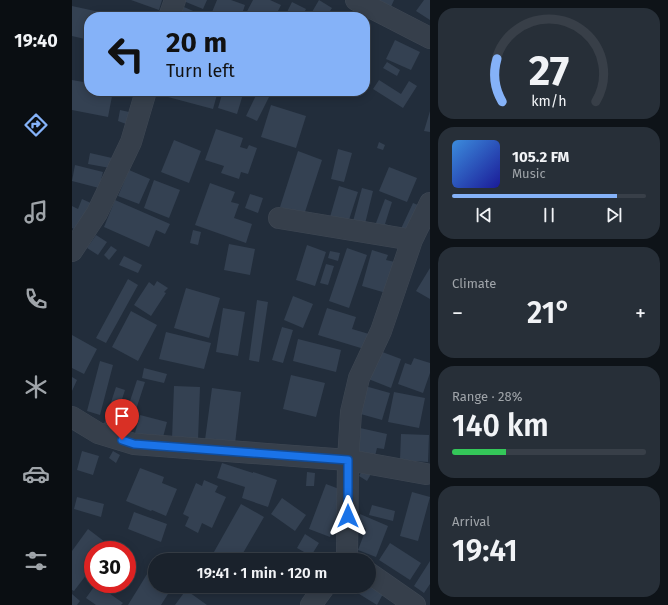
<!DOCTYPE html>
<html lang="en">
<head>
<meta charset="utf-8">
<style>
	:root { --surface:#1a222c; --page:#272f38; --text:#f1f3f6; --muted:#9fa4a9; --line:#383f48; --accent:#85b2f8 }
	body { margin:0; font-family:"Fira Sans",sans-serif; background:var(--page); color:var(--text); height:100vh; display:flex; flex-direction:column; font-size:15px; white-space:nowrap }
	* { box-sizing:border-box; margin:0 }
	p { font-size:13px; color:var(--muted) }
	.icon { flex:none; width:22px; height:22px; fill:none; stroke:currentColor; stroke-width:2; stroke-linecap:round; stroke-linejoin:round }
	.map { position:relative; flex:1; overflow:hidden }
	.details { display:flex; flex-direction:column; gap:8px; padding:8px; background:#0e1318; width:238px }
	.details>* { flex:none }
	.hud { position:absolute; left:12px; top:12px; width:286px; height:84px; border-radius:16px; box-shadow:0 2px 10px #0003,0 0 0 1px var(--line); background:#85b2f8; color:#111; overflow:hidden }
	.speed { position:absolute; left:12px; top:541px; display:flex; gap:8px; font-size:20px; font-weight:700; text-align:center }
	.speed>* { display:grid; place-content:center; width:52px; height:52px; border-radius:50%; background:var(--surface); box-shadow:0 2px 10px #0003,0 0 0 1px var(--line); line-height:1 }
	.speed .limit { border:6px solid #d22; background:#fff; color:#111 }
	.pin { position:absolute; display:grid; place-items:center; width:34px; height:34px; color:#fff; margin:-41px -17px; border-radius:50% 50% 50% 0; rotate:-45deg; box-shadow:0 0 4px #0007 }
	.pin .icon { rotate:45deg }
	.me { position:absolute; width:44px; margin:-22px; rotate:0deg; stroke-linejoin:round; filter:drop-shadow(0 0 3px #0008) }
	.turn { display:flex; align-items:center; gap:14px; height:84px; padding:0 16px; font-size:18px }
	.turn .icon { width:52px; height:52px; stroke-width:2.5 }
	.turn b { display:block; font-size:28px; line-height:34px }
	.big { font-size:30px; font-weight:600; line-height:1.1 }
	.details .card { flex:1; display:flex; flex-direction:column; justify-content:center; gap:6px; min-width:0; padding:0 14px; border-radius:16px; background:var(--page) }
	.details .dial { align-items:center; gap:0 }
	.dial svg { height:104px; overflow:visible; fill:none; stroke:var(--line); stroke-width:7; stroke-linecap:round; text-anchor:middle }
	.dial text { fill:var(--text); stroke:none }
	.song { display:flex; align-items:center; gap:12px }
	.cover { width:48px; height:48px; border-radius:6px; background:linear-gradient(135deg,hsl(210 70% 55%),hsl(240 70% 35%)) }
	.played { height:4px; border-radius:2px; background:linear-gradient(90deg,var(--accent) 85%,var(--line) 85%) }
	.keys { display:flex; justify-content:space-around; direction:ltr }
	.heat { display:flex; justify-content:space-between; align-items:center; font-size:22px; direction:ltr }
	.charge { height:6px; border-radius:3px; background:linear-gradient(90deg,#34c759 28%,var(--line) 0) }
	.trip { position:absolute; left:76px; top:553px; width:228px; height:40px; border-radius:20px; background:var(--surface); box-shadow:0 2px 10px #0003,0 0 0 1px var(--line); font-weight:600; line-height:40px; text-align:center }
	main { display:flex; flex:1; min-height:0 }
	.dock { display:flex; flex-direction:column; width:72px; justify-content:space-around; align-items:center; background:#0a0e12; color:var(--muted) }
	.dock .icon { width:28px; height:28px }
	.dock .active { color:var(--accent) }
	.dock b { font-size:18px; color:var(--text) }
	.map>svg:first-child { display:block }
	.building { fill:#344152 }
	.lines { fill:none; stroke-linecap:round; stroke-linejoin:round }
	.minor-casing { stroke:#3f4854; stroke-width:22 }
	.minor { stroke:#363f4b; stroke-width:21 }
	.route-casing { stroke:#114b97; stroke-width:10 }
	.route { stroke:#1a73e8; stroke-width:7 }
</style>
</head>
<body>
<main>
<nav class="dock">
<b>19:40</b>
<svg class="icon active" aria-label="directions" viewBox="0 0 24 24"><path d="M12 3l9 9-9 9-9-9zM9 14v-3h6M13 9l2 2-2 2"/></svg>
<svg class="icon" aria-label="music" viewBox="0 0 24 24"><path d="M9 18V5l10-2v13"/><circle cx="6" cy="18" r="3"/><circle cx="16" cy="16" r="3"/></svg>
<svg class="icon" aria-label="phone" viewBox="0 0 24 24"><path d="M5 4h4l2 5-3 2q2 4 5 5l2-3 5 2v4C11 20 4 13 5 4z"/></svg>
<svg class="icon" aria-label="climate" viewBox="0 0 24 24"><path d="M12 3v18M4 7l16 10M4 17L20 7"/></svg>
<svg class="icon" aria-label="car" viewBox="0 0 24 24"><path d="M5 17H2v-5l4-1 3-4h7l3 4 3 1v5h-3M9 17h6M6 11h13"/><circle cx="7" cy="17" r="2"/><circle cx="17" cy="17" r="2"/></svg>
<svg class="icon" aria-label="filters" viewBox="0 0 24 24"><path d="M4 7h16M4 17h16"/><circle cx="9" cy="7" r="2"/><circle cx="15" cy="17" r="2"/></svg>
</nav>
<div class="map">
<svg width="358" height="605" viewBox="0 0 358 605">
	<rect width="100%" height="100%" fill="#222d3b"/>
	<!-- building -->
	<path class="building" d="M 59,0 L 90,0 L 87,10 Z
		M 109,0 L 135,0 L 131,9 Z
		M 145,0 L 159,0 L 173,5 L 169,17 L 138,17 Z
		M 181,0 L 198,0 L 209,5 L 203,17 L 172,17 Z
		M 247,0 L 260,8 L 254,17 L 249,17 L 240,12 Z
		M 296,0 L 322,0 L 318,9 Z
		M 352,0 L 358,0 L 358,20 L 344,11 Z
		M 220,2 L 234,9 L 230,17 L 209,17 L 211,13 L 214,14 Z
		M 0,6 L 46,16 L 45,17 L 17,17 L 17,40 L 0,36 Z
		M 112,7 L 135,17 L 108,17 Z
		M 323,40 L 348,52 L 339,70 L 314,59 Z
		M 315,62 L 328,70 L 325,76 L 311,68 Z
		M 0,80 L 17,83 L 17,91 L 41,91 L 36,117 L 0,110 Z
		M 307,80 L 329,94 L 337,81 L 345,86 L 331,108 L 301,89 Z
		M 82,91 L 146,91 L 141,109 L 81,93 Z
		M 151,91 L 172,91 L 165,114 L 146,108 Z
		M 186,91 L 200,91 L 185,121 L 174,116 Z
		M 199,105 L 234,116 L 224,148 L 189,137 Z
		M 48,110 L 57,112 L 54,124 L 46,121 Z
		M 358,111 L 358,132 L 352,131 Z
		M 144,129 L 171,138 L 168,147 L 175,149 L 177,145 L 185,148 L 176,174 L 169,172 L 167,179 L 149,173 L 152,166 L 133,160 Z
		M 102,140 L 129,151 L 117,183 L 89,172 Z
		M 307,142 L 313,145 L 311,150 L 305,148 Z
		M 266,149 L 280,153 L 272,182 L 259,179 Z
		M 226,151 L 250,160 L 232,215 L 208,207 Z
		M 18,153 L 40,158 L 38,168 L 16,164 Z
		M 3,165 L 31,172 L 27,188 L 0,181 Z
		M 317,167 L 345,178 L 335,202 L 307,191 Z
		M 57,170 L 78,179 L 67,204 L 46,196 Z
		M 82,180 L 108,190 L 97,218 L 72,208 Z
		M 138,183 L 163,192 L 159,202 L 167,204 L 162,218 L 180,224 L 174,243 L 123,225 Z
		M 267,186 L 286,192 L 276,223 L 258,217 Z
		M 290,188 L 301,191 L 292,228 L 280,225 Z
		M 178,194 L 191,198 L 186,213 L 173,208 Z
		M 351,194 L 357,197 L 338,238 L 327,233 L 341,203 L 346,205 Z
		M 10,199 L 21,204 L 8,232 L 0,228 L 0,206 L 6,209 Z
		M 313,199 L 320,202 L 313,224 L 326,228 L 301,231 Z
		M 43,200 L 98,224 L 93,234 L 84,230 L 77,247 L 32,227 Z
		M 121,230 L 129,232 L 126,245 L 118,243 Z
		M 24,235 L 35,242 L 26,255 L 15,248 Z
		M 157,244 L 183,249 L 178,275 L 152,270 Z
		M 235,245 L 254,252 L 243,286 L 224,280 Z
		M 39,246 L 45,250 L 37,260 L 32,255 Z
		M 275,248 L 295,255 L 277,308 L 257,301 Z
		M 300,250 L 316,255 L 314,260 L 323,262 L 314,293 L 290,286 Z
		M 258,251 L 268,253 L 266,261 L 256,258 Z
		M 52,256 L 70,265 L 66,273 L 47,265 Z
		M 254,264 L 262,266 L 256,285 L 248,283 Z
		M 358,268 L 358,299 L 344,291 Z
		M 56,279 L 66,285 L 34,343 L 24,338 Z
		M 85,281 L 96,288 L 92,292 L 94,293 L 79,316 L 62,305 L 77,282 L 82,286 Z
		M 114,288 L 148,298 L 137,338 L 102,328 Z
		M 221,296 L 241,304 L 231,328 L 212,320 Z
		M 185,300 L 196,302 L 187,362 L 177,360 Z
		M 151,308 L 173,312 L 166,356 L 144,352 Z
		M 255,308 L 284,317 L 280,329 L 297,334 L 292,349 L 246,335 Z
		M 59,311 L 85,325 L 66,361 L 40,347 Z
		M 210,327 L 221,330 L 211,363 L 200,360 Z
		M 94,332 L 139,343 L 132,369 L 87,359 Z
		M 0,335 L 25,349 L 12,374 L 0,368 Z
		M 226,339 L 269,350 L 264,372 L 221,361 Z
		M 305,350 L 329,359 L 319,388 L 294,378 Z
		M 342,358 L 358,363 L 358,373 L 351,393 L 326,384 L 333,363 L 339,365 Z
		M 28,361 L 41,365 L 28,415 L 15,411 Z
		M 72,368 L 95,374 L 92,383 L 70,378 Z
		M 219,375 L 253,383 L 244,417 L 211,409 Z
		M 0,377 L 5,380 L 0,391 Z
		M 65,380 L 73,382 L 58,428 L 50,425 Z
		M 102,386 L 128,387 L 126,440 L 100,439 Z
		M 293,386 L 318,393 L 310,420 L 285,413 Z
		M 44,387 L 53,390 L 39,433 L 30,430 Z
		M 140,388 L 169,392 L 163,444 L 133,440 Z
		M 322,392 L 353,398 L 347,428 L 316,422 Z
		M 68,415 L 95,422 L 90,441 L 63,433 Z
		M 288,428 L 315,434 L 312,449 L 305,448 L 303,456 L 282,452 Z
		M 329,434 L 357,435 L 356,462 L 328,460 Z
		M 10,451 L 27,456 L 21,475 L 5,470 Z
		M 41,451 L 48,455 L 44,463 L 37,458 Z
		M 150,463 L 181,473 L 181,472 L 205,480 L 196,507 L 170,498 L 173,487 L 145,478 Z
		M 68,468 L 92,477 L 90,483 L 105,489 L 94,516 L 80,510 L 79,511 L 54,501 Z
		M 291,469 L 299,474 L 295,481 L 287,476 Z
		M 235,472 L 243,473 L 242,486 L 234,486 Z
		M 132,480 L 146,486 L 143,492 L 154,497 L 140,528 L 130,523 L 126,533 L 113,526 L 117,517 L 111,514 L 124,483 L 130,486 Z
		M 254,484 L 275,492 L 258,537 L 237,529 Z
		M 340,492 L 358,497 L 346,541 L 328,536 Z
		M 5,497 L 32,504 L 29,517 L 2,509 Z
		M 210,498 L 234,515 L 223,531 L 199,514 Z
		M 169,504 L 192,517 L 167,560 L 140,560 L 138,559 Z
		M 300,505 L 323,511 L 321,521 L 297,515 Z
		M 62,512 L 95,524 L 89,542 L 56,529 Z
		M 288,514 L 316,526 L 304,557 L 286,550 L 294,529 L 284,524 Z
		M 16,529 L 37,545 L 33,550 L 21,550 L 21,566 L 2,591 L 0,590 L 0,551 Z
		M 233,534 L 247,543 L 239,556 L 225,548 Z
		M 318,543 L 349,563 L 338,580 L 307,560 Z
		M 258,552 L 267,556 L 265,560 L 254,560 Z
		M 358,561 L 358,584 L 352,593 L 342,586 Z
		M 80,566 L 83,567 L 83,586 L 101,586 L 89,605 L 56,605 Z
		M 24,584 L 51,603 L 49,605 L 24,605 L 14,598 Z
		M 297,585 L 311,594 L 305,605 L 284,592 L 287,586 Z
		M 114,590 L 135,605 L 103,605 Z
		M 0,594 L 8,601 L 5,605 L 0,605 Z"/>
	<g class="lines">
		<defs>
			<path id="minor" d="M 284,0 L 358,38
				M 97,17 L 103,0
				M 207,218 L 340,240
				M 0,251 L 25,213 L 59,142 L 74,91
				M 0,417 L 26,433 L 62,444 L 276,460 L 354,474
				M 274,560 L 275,559 L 276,460 L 279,412 L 287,378 L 309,331 L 340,240 L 358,203
				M 297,573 L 343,605
				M 239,605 L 253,586"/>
		</defs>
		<!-- minor casing -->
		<use href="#minor" class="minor-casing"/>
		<!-- minor -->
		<use href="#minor" class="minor"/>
	</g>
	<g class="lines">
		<defs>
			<path id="route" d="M 50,440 L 62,444 L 276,460 L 276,516"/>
		</defs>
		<!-- route casing -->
		<use href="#route" class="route-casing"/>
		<!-- route -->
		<use href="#route" class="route"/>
	</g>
</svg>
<div class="speed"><div class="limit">30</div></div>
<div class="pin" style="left:50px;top:440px;background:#d93025"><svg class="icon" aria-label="arrive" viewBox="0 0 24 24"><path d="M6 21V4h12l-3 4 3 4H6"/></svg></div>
<svg class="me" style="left:276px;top:516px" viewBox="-20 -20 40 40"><path d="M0-17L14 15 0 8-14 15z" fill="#1a73e8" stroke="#fff" stroke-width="4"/></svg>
<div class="trip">19:41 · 1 min · 120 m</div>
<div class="hud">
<div class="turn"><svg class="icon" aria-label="left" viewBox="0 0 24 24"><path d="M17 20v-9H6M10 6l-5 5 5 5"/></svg><div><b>20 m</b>Turn left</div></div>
</div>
</div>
<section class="details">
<div class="card dial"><svg viewBox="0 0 100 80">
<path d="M14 69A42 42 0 1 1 86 69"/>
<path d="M14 69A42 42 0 0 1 10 36" stroke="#85b2f8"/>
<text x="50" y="56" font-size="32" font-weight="700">27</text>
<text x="50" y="72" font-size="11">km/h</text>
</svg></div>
<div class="card">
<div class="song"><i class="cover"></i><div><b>105.2 FM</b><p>Music</p></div></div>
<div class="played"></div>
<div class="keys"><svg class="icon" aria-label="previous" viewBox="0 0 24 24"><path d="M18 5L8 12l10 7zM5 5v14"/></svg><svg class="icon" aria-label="pause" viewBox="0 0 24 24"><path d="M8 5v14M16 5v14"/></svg><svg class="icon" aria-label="next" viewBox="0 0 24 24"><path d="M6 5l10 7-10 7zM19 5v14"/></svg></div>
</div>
<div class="card"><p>Climate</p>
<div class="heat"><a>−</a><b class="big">21°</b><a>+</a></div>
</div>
<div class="card"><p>Range · 28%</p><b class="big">140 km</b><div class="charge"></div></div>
<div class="card"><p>Arrival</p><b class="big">19:41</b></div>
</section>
</main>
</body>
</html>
